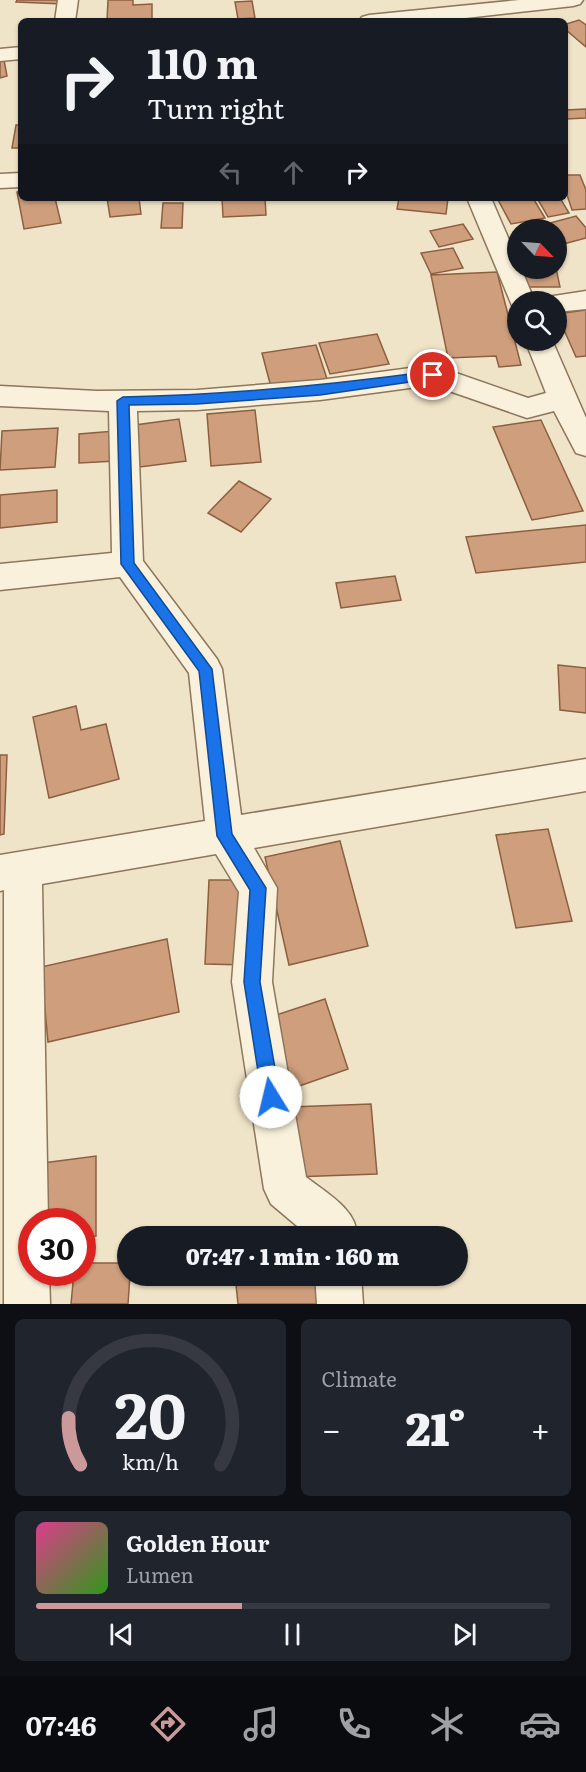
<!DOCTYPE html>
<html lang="en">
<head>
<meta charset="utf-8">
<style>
	:root { --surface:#171b24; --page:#20242c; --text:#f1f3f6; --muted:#9ea1a6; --line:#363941; --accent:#cc999b }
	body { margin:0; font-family:Literata,serif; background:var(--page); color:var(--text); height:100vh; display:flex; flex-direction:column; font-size:22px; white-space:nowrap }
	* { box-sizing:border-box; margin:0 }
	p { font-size:20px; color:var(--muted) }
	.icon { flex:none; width:33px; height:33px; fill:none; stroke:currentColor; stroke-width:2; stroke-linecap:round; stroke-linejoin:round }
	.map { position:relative; height:1304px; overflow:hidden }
	.details { display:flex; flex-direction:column; gap:15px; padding:15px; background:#0d0f14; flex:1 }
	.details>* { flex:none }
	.banner { position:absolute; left:18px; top:18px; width:550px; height:183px; border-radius:9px; box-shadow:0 2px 4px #0004; background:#171b24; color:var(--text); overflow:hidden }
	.needle { width:39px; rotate:115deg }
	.controls { position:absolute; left:507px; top:219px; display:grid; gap:12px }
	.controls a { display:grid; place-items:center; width:60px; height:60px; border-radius:50%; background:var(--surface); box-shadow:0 2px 4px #0004; font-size:30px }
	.speed { position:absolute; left:18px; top:1208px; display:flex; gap:12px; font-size:30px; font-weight:700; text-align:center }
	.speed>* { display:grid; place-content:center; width:78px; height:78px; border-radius:50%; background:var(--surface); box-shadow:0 2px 4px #0004; line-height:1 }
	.speed .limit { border:9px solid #d22; background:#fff; color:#111 }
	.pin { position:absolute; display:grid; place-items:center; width:51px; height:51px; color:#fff; margin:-26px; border:3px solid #fff; border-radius:50%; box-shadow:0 2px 6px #0007 }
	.me { position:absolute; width:66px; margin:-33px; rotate:351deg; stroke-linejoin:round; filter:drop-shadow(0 0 4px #0008) }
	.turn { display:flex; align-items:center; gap:21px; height:126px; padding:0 30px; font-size:27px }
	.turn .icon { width:78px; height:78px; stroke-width:2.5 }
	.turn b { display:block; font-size:42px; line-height:51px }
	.lanes { display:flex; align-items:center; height:57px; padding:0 30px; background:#0003; justify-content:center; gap:30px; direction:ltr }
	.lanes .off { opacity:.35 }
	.big { font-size:45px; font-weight:800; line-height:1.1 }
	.details .card { flex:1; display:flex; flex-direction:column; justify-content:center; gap:9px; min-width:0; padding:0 21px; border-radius:9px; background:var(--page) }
	.details .dial { align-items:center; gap:0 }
	.dial svg { height:156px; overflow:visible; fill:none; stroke:var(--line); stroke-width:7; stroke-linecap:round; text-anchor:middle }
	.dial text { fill:var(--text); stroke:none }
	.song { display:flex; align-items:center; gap:18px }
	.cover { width:72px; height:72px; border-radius:9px; background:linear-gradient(135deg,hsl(330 70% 55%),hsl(110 70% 35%)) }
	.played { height:6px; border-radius:3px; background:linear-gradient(90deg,var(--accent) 40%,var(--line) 40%) }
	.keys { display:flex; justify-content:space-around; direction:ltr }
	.heat { display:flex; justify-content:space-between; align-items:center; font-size:33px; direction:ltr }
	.details .tiles { flex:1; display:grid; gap:15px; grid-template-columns:1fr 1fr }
	.card:last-child { grid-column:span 2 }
	.trip { position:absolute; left:117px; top:1226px; width:351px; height:60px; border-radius:30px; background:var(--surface); box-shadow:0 2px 4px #0004; font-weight:800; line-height:60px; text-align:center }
	.tabs { display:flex; height:96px; justify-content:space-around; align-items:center; background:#090b0e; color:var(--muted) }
	.tabs .icon { width:42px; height:42px }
	.tabs .current { color:var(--accent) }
	.tabs b { font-size:27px; color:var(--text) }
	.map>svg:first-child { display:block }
	.building { fill:#cf9f7d; stroke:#8d5f41; stroke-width:1.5 }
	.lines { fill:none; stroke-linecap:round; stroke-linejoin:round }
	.minor-casing { stroke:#8d765c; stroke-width:3 }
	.minor { fill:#faf1dc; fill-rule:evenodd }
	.route { fill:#1a73e8; stroke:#114b97; stroke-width:1.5 }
</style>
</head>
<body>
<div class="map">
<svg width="586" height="1304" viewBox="0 0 586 1304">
	<rect width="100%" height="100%" fill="#f0e4c8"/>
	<!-- building -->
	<path class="building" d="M 17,0 L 64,0 L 63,4 L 16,2 Z
		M 108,0 L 133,0 L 133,5 L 152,4 L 152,21 L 107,21 Z
		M 252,1 L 255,18 L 238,19 L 235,2 Z
		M 579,20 L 586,25 L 586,47 L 566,30 L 566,24 Z
		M 4,60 L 7,76 L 0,78 L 0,61 Z
		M 586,109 L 586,118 L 566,119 L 566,110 Z
		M 16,125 L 21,125 L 21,148 L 12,148 Z
		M 566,175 L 580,175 L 586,190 L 586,209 L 572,210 L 566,192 Z
		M 21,191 L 21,198 L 55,198 L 61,223 L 24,229 L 17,192 Z
		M 107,198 L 139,198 L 141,214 L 110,217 Z
		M 222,198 L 265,198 L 266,215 L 223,217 Z
		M 399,198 L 448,198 L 446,214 L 397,209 Z
		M 497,198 L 533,198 L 545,218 L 511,224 Z
		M 537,198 L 560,198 L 569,213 L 548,217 Z
		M 163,203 L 183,203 L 182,228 L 161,228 Z
		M 576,216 L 586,228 L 586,238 L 556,246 L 556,230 L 524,230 Z
		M 463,224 L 473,239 L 439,247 L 430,231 Z
		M 453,248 L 463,268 L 431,274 L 421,253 Z
		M 518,268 L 556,268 L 560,287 L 518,287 Z
		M 497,272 L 521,365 L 499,367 L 496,356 L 448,358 L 431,275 Z
		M 586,310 L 586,356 L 576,357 L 557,314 Z
		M 377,334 L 389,364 L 330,374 L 319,343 Z
		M 316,345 L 328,382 L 272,391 L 262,353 Z
		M 255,410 L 261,462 L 211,466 L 207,414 Z
		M 179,419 L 186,461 L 140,467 L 135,425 Z
		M 541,420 L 583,511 L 532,520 L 493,427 Z
		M 58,428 L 55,467 L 0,470 L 2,431 Z
		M 115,431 L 116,461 L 79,463 L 79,434 Z
		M 239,481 L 271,499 L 241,532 L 208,513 Z
		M 57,490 L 57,522 L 0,528 L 0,495 Z
		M 586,525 L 586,562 L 476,573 L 466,537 Z
		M 395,576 L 401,600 L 341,608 L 336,583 Z
		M 558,665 L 586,668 L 586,713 L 560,710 Z
		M 76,706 L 81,730 L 106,724 L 119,779 L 49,798 L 33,717 Z
		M 0,755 L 7,755 L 4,834 L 0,835 Z
		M 548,829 L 572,921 L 516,928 L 496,835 Z
		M 340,841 L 368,946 L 289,965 L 265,857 Z
		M 209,880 L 248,880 L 246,965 L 205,964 Z
		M 167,939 L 179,1012 L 48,1042 L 41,967 Z
		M 325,999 L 348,1069 L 282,1092 L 261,1020 Z
		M 371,1104 L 377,1174 L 293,1177 L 290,1107 Z
		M 96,1156 L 96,1236 L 82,1238 L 82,1221 L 43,1221 L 43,1163 Z
		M 318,1226 L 320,1236 L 263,1236 Z
		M 82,1263 L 128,1263 L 128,1275 L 130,1275 L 128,1304 L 71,1304 L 74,1272 L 82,1272 Z
		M 235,1275 L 326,1275 L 330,1304 L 238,1304 Z"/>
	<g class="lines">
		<defs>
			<path id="minor" d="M 58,0 L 78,0 L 75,21 L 55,21 Z
				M 519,0 L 583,0 L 580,4 L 573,6 L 439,21 L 359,21 L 362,17 L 369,15 Z
				M 21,47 L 21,59 L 0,61 L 0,49 Z
				M 21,173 L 21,187 L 0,188 L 0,174 Z
				M 467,198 L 491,198 L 518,261 L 518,268 L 521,268 L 535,302 L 518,302 L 518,309 L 513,308 Z
				M 586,291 L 586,309 L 556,312 L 556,302 L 544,302 L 547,297 Z
				M 525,340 L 552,340 L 586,418 L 586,456 L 576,453 L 554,411 L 527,418 L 432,385 L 320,400 L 197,410 L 137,411 L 143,561 L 217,659 L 222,669 L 241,815 L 586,759 L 586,791 L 254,848 L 277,888 L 272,982 L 306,1177 C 325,1192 357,1209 357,1236 L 309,1236 L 271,1204 L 264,1189 L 232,982 L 239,892 L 216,854 L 42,884 L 48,1221 L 32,1221 L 32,1272 L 49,1272 L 50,1304 L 4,1304 L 4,890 L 0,891 L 0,855 L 205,821 L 189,673 L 120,577 L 0,590 L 0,564 L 112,553 L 109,411 L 0,406 L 0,386 L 97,391 L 197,390 L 320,380 L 433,365 L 528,398 L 546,393 Z
				M 315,1275 L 361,1275 L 363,1304 L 317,1304 Z"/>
		</defs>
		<!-- minor casing -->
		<use href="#minor" class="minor-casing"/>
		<!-- minor -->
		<use href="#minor" class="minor"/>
	</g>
	<!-- route -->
	<path class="route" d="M 433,371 L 437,372 L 437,378 L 320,395 L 197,404 L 129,405 L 134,563 L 212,669 L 232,834 L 266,888 L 260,982 L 280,1097 L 277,1104 L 271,1106 L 265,1104 L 262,1097 L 244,982 L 250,890 L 217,836 L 199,671 L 121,564 L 117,401 L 123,397 C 227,395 330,385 433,371 Z"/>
</svg>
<div class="controls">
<a><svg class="needle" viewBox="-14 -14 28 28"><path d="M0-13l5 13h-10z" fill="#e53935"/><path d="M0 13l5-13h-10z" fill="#9ea1a6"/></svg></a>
<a><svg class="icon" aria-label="search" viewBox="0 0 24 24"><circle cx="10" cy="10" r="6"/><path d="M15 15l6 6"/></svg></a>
</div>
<div class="speed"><div class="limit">30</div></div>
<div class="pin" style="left:433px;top:375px;background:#d93025"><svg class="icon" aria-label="arrive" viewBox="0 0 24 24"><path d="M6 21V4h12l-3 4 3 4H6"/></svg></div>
<svg class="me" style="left:271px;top:1097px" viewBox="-20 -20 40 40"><circle r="19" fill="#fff"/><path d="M0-13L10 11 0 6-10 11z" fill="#1a73e8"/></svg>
<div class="trip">07:47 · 1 min · 160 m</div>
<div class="banner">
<div class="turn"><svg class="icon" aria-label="right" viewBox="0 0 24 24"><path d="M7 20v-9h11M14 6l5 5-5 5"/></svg><div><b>110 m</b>Turn right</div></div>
<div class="lanes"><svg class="icon off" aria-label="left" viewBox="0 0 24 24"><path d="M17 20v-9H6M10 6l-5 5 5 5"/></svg><svg class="icon off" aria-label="ahead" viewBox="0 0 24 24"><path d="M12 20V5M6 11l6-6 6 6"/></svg><svg class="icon" aria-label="right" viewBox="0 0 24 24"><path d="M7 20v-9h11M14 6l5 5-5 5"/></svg></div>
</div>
</div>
<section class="details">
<div class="tiles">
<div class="card dial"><svg viewBox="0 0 100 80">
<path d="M14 69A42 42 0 1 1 86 69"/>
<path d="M14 69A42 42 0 0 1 8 45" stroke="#cc999b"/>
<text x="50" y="56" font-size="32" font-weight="700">20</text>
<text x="50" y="72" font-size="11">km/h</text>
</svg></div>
<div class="card"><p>Climate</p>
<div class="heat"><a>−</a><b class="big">21°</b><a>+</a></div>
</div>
<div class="card">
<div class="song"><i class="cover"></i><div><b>Golden Hour</b><p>Lumen</p></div></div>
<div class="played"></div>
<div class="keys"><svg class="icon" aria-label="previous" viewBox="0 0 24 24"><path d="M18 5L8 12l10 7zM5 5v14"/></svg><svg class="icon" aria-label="pause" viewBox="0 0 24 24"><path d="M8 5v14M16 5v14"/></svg><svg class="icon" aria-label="next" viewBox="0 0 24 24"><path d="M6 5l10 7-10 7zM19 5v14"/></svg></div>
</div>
</div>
</section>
<nav class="tabs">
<b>07:46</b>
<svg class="icon current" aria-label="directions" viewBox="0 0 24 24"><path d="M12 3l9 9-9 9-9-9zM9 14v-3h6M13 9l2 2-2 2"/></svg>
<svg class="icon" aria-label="music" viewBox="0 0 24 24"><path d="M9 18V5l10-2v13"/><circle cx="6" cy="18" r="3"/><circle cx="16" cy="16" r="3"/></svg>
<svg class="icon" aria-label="phone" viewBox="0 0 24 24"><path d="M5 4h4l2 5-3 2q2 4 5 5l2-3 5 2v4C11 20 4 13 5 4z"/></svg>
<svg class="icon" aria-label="climate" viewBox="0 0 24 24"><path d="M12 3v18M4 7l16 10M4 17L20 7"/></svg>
<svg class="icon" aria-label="car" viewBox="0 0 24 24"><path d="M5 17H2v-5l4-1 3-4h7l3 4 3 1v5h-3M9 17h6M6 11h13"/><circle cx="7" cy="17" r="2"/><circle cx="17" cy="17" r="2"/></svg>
</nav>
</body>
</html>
